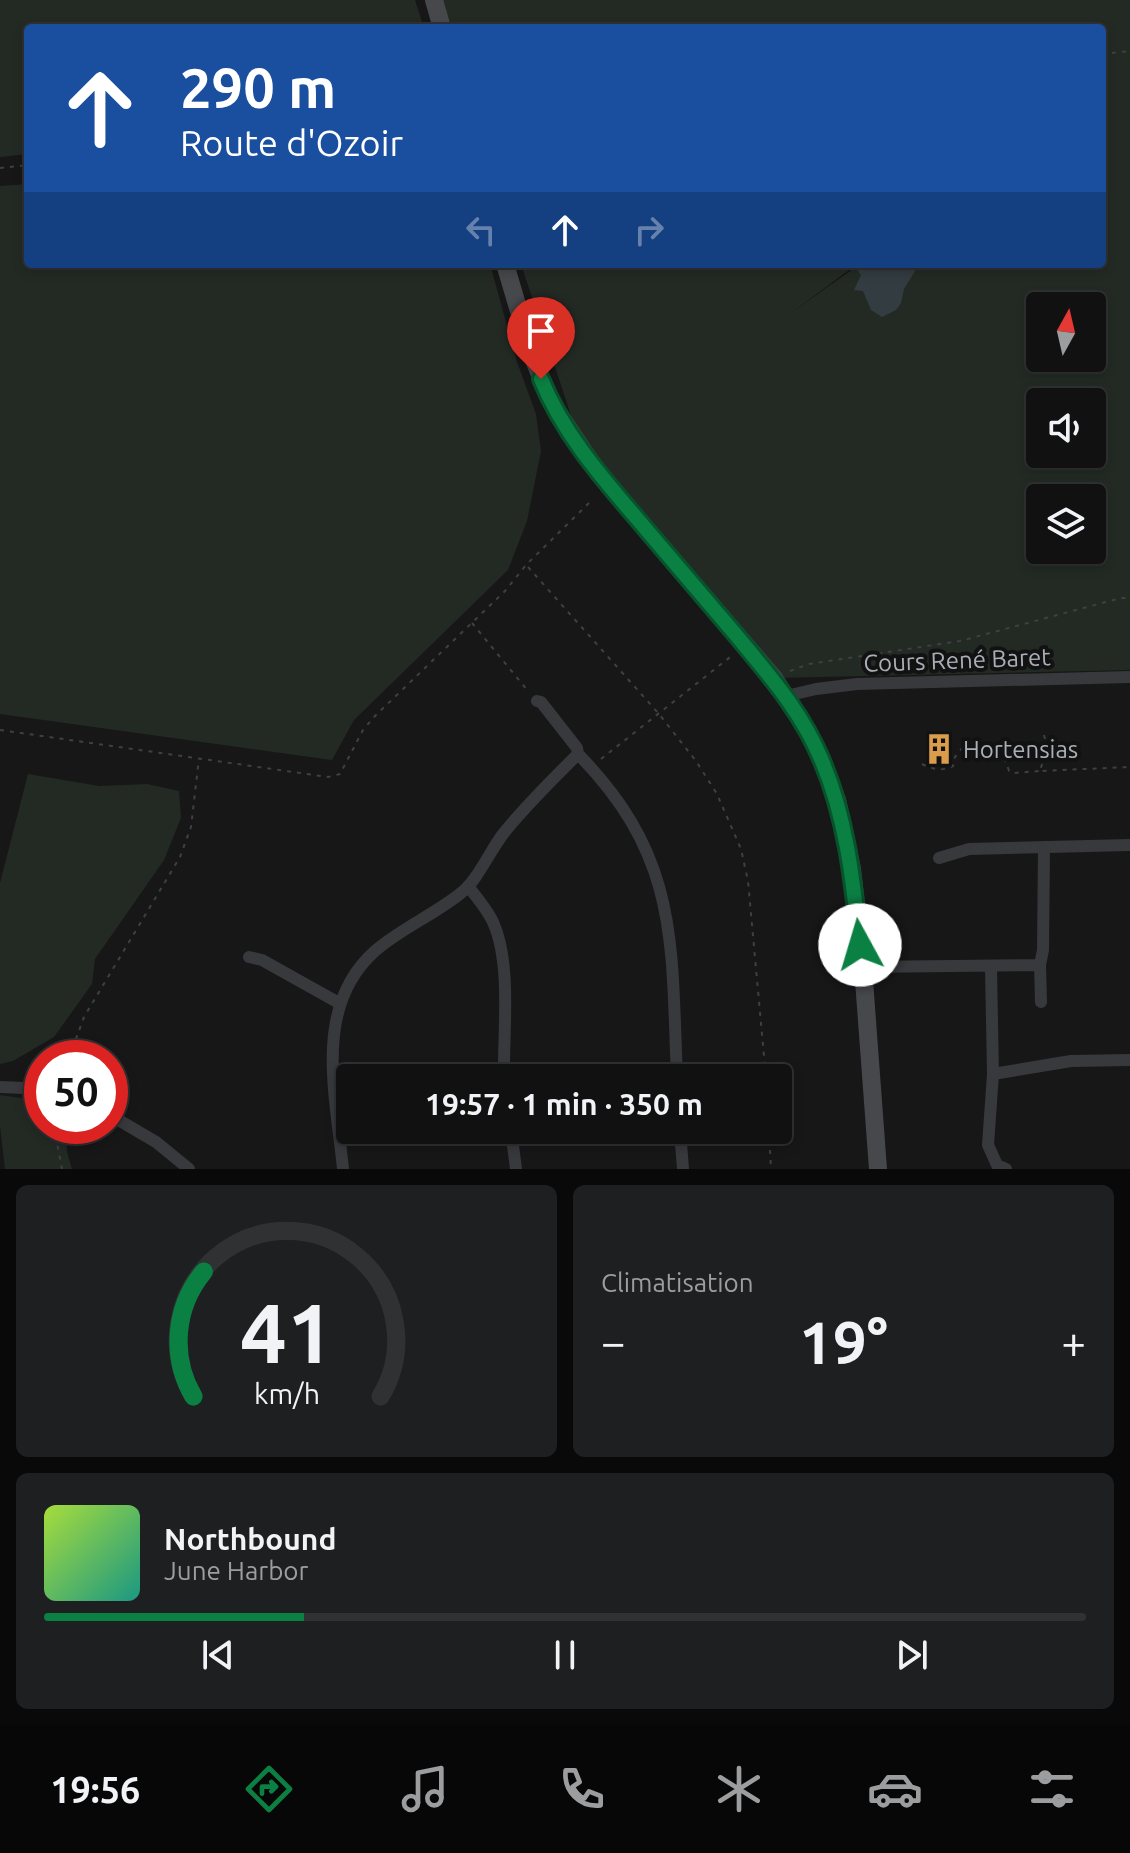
<!DOCTYPE html>
<html lang="fr">
<head>
<meta charset="utf-8">
<style>
	:root { --surface:#111112; --page:#1e1f20; --text:#f1f3f6; --muted:#9c9d9f; --line:#303132; --accent:#0b8043 }
	body { margin:0; font-family:Ubuntu,sans-serif; background:var(--page); color:var(--text); height:100vh; display:flex; flex-direction:column; font-size:30px; white-space:nowrap }
	* { box-sizing:border-box; margin:0 }
	p { font-size:26px; color:var(--muted) }
	.icon { flex:none; width:44px; height:44px; fill:none; stroke:currentColor; stroke-width:2; stroke-linecap:round; stroke-linejoin:round }
	.map { position:relative; height:1169px; overflow:hidden }
	.side { display:flex; flex-direction:column; gap:16px; padding:16px; background:#09090a; flex:1 }
	.side>* { flex:none }
	.banner { position:absolute; left:24px; top:24px; width:1082px; height:244px; border-radius:8px; box-shadow:0 4px 12px #0003,0 0 0 2px var(--line); background:#1a4fa0; color:#fff; overflow:hidden }
	.needle { width:52px; rotate:8deg }
	.buttons { position:absolute; left:1026px; top:292px; display:grid; gap:16px }
	.buttons a { display:grid; place-items:center; width:80px; height:80px; border-radius:8px; background:var(--surface); box-shadow:0 4px 12px #0003,0 0 0 2px var(--line); font-size:40px }
	.speed { position:absolute; left:24px; top:1040px; display:flex; gap:16px; font-size:40px; font-weight:700; text-align:center }
	.speed>* { display:grid; place-content:center; width:104px; height:104px; border-radius:50%; background:var(--surface); box-shadow:0 4px 12px #0003,0 0 0 2px var(--line); line-height:1 }
	.speed .limit { border:12px solid #d22; background:#fff; color:#111 }
	.pin { position:absolute; display:grid; place-items:center; width:68px; height:68px; color:#fff; margin:-82px -34px; border-radius:50% 50% 50% 0; rotate:-45deg; box-shadow:0 0 8px #0007 }
	.pin .icon { rotate:45deg }
	.me { position:absolute; width:88px; margin:-44px; rotate:354deg; stroke-linejoin:round; filter:drop-shadow(0 0 6px #0008) }
	.turn { display:flex; align-items:center; gap:28px; height:168px; padding:0 24px; font-size:36px }
	.turn .icon { width:104px; height:104px; stroke-width:2.5 }
	.turn b { display:block; font-size:56px; line-height:68px }
	.lanes { display:flex; align-items:center; height:76px; padding:0 24px; background:#0003; justify-content:center; gap:40px; direction:ltr }
	.lanes .off { opacity:.35 }
	.big { font-size:60px; font-weight:700; line-height:1.1 }
	.side .card { flex:1; display:flex; flex-direction:column; justify-content:center; gap:12px; min-width:0; padding:0 28px; border-radius:12px; background:var(--page) }
	.side .dial { align-items:center; gap:0 }
	.dial svg { height:208px; overflow:visible; fill:none; stroke:var(--line); stroke-width:7; stroke-linecap:round; text-anchor:middle }
	.dial text { fill:var(--text); stroke:none }
	.song { display:flex; align-items:center; gap:24px }
	.cover { width:96px; height:96px; border-radius:12px; background:linear-gradient(135deg,hsl(80 70% 55%),hsl(170 70% 35%)) }
	.played { height:8px; border-radius:4px; background:linear-gradient(90deg,var(--accent) 25%,var(--line) 25%) }
	.keys { display:flex; justify-content:space-around; direction:ltr }
	.heat { display:flex; justify-content:space-between; align-items:center; font-size:44px; direction:ltr }
	.side .tiles { flex:1; display:grid; gap:16px; grid-template-columns:1fr 1fr }
	.card:last-child { grid-column:span 2 }
	.trip { position:absolute; left:336px; top:1064px; width:456px; height:80px; border-radius:8px; background:var(--surface); box-shadow:0 4px 12px #0003,0 0 0 2px var(--line); font-weight:700; line-height:80px; text-align:center }
	.tab-bar { display:flex; height:128px; justify-content:space-around; align-items:center; background:#070707; color:var(--muted) }
	.tab-bar .icon { width:56px; height:56px }
	.tab-bar .current { color:var(--accent) }
	.tab-bar b { font-size:36px; color:var(--text) }
	.map>svg:first-child { display:block }
	.green { fill:#232a24; fill-rule:evenodd }
	.water { fill:#333c41 }
	.lines { fill:none; stroke-linecap:round; stroke-linejoin:round }
	.path { stroke:#3e4044; stroke-width:2; stroke-dasharray:4 6; stroke-linecap:butt }
	.street { stroke:#38393d; stroke-width:12 }
	.secondary { stroke:#46484c; stroke-width:18 }
	.route-casing { stroke:#07532c; stroke-width:20 }
	.route { stroke:#0b8043; stroke-width:14 }
	.labels { text-anchor:middle; dominant-baseline:central; stroke-width:8; stroke-linejoin:round; paint-order:stroke }
	.street-label { font-size:24px; fill:#aaafb6; stroke:#121213 }
	.poi-label { font-size:24px; fill:#aaafb6; stroke:#121213; text-anchor:start }
</style>
</head>
<body>
<div class="map">
<svg width="1130" height="1169" viewBox="0 0 1130 1169">
	<rect width="100%" height="100%" fill="#171718"/>
	<!-- green -->
	<path class="green" d="M 0,0 L 415,0 L 424,28 L 28,28 L 28,154 L 0,157 Z
		M 442,0 L 1130,0 L 1130,670 L 774,678 L 583,452 L 521,264 L 857,264 L 791,313 L 860,264 L 1102,264 L 1102,28 L 450,28 ZM 1040,306 L 1092,306 L 1092,358 L 1040,358 ZM 1040,402 L 1092,402 L 1092,454 L 1040,454 ZM 1040,498 L 1092,498 L 1092,550 L 1040,550 Z
		M 28,184 L 28,264 L 490,264 L 517,362 L 536,414 L 541,451 L 527,521 L 508,570 L 354,720 L 332,760 L 0,714 L 0,186 Z
		M 28,774 L 99,786 L 147,784 L 179,791 L 181,818 L 164,860 L 95,959 L 92,984 L 54,1037 L 13,1061 L 0,1064 L 0,883 Z
		M 0,1095 L 42,1101 L 42,1126 L 66,1126 L 67,1152 L 72,1169 L 5,1169 L 0,1126 Z"/>
	<!-- water -->
	<path class="water" d="M 861,264 L 922,264 L 918,266 L 904,289 L 901,303 L 896,310 L 882,317 L 871,310 L 863,291 L 854,290 L 861,275 L 858,271 Z"/>
	<g class="lines">
		<!-- path -->
		<path class="path" d="M 1102,54 L 1130,51
			M 0,168 L 28,165
			M 528,567 L 659,714 L 696,761 L 717,794 L 741,849 L 748,881 L 766,1078
			M 472,623 L 528,691
			M 790,671 L 809,664 L 960,641 L 1121,598 L 1130,598
			M 0,730 L 328,777 L 340,774 L 363,730 L 375,716 L 505,591 L 526,565 L 593,499
			M 1044,735 L 1047,747 L 1040,771 L 1130,767
			M 601,759 L 734,654
			M 922,764 C 932,769 942,772 953,766 L 955,757 L 963,747 L 970,748 L 972,751 C 994,750 1002,746 1009,771 L 1013,773 L 1040,771
			M 69,1058 L 84,1017 L 180,857 L 191,827 L 199,758
			M 57,1126 L 56,1138 L 62,1169
			M 769,1130 L 771,1169"/>
		<!-- street -->
		<path class="street" d="M 786,696 L 816,689 L 857,684 L 1130,677
			M 537,701 L 541,702 L 577,748 L 578,754
			M 939,858 L 969,849 L 1130,845
			M 468,886 C 477,898 487,909 493,922 C 512,964 503,1032 504,1078
			M 249,957 L 262,960 L 339,1003
			M 863,967 L 1040,965
			M 991,968 L 993,1074 L 988,1145 L 997,1165 L 1006,1169
			M 1041,1002 L 1040,965 L 1043,950 L 1044,847
			M 993,1074 L 1071,1061 L 1130,1060
			M 0,1087 L 24,1088 L 42,1093
			M 110,1115 L 156,1142 L 189,1169
			M 511,1130 L 516,1169
			M 680,1130 L 683,1169
			M 343,1169 C 336,1095 312,1007 375,951 C 401,928 434,915 461,893 C 477,881 490,851 503,834 C 526,805 552,780 578,754 C 680,858 671,943 677,1078"/>
		<!-- secondary -->
		<path class="secondary" d="M 434,0 L 442,28
			M 505,264 L 532,355 L 551,402 L 599,474 L 774,678 L 806,728 L 822,759 L 837,800 L 852,869 L 863,967 L 878,1169"/>
	</g>
	<g class="lines">
		<defs>
			<path id="route" d="M 541,379 C 564,436 606,482 645,528 C 676,564 706,600 736,635 C 769,675 802,712 822,761 C 847,820 853,882 860,945"/>
		</defs>
		<!-- route casing -->
		<use href="#route" class="route-casing"/>
		<!-- route -->
		<use href="#route" class="route"/>
	</g>
	<!-- icons -->
	<defs>
		<symbol id="building-bare" viewBox="-9 -9 18 18"><path d="M-4-6H4V6H1V3H-1V6H-4ZM-2.5-4.3h1.7v1.8h-1.7ZM.8-4.3h1.7v1.8H.8ZM-2.5-1h1.7V.8h-1.7ZM.8-1h1.7V.8H.8Z" fill="#db9d4c" stroke="#121213" stroke-width="2.5" paint-order="stroke"/></symbol>
	</defs>
	<g fill-rule="evenodd">
		<use href="#building-bare" x="917" y="727" width="44" height="44"/>
	</g>
	<g class="labels">
		<!-- street labels -->
		<g class="street-label">
			<text transform="translate(957 660) rotate(-2)">Cours René Baret</text>
		</g>
		<!-- poi labels -->
		<g class="poi-label">
			<text x="963" y="749">Hortensias</text>
		</g>
	</g>
</svg>
<div class="buttons">
<a><svg class="needle" viewBox="-14 -14 28 28"><path d="M0-13l5 13h-10z" fill="#e53935"/><path d="M0 13l5-13h-10z" fill="#9c9d9f"/></svg></a>
<a><svg class="icon" aria-label="sound" viewBox="0 0 24 24"><path d="M4 9h4l5-4v14l-5-4H4zM17 9q2 3 0 6"/></svg></a>
<a><svg class="icon" aria-label="layers" viewBox="0 0 24 24"><path d="M12 4l9 5-9 5-9-5zM3 14l9 5 9-5"/></svg></a>
</div>
<div class="speed"><div class="limit">50</div></div>
<div class="pin" style="left:541px;top:379px;background:#d93025"><svg class="icon" aria-label="arrive" viewBox="0 0 24 24"><path d="M6 21V4h12l-3 4 3 4H6"/></svg></div>
<svg class="me" style="left:860px;top:945px" viewBox="-20 -20 40 40"><circle r="19" fill="#fff"/><path d="M0-13L10 11 0 6-10 11z" fill="#0b8043"/></svg>
<div class="trip">19:57 · 1 min · 350 m</div>
<div class="banner">
<div class="turn"><svg class="icon" aria-label="ahead" viewBox="0 0 24 24"><path d="M12 20V5M6 11l6-6 6 6"/></svg><div><b>290 m</b>Route d'Ozoir</div></div>
<div class="lanes"><svg class="icon off" aria-label="left" viewBox="0 0 24 24"><path d="M17 20v-9H6M10 6l-5 5 5 5"/></svg><svg class="icon" aria-label="ahead" viewBox="0 0 24 24"><path d="M12 20V5M6 11l6-6 6 6"/></svg><svg class="icon off" aria-label="right" viewBox="0 0 24 24"><path d="M7 20v-9h11M14 6l5 5-5 5"/></svg></div>
</div>
</div>
<section class="side">
<div class="tiles">
<div class="card dial"><svg viewBox="0 0 100 80">
<path d="M14 69A42 42 0 1 1 86 69"/>
<path d="M14 69A42 42 0 0 1 18 21" stroke="#0b8043"/>
<text x="50" y="56" font-size="32" font-weight="700">41</text>
<text x="50" y="72" font-size="11">km/h</text>
</svg></div>
<div class="card"><p>Climatisation</p>
<div class="heat"><a>−</a><b class="big">19°</b><a>+</a></div>
</div>
<div class="card">
<div class="song"><i class="cover"></i><div><b>Northbound</b><p>June Harbor</p></div></div>
<div class="played"></div>
<div class="keys"><svg class="icon" aria-label="previous" viewBox="0 0 24 24"><path d="M18 5L8 12l10 7zM5 5v14"/></svg><svg class="icon" aria-label="pause" viewBox="0 0 24 24"><path d="M8 5v14M16 5v14"/></svg><svg class="icon" aria-label="next" viewBox="0 0 24 24"><path d="M6 5l10 7-10 7zM19 5v14"/></svg></div>
</div>
</div>
</section>
<nav class="tab-bar">
<b>19:56</b>
<svg class="icon current" aria-label="directions" viewBox="0 0 24 24"><path d="M12 3l9 9-9 9-9-9zM9 14v-3h6M13 9l2 2-2 2"/></svg>
<svg class="icon" aria-label="music" viewBox="0 0 24 24"><path d="M9 18V5l10-2v13"/><circle cx="6" cy="18" r="3"/><circle cx="16" cy="16" r="3"/></svg>
<svg class="icon" aria-label="phone" viewBox="0 0 24 24"><path d="M5 4h4l2 5-3 2q2 4 5 5l2-3 5 2v4C11 20 4 13 5 4z"/></svg>
<svg class="icon" aria-label="climate" viewBox="0 0 24 24"><path d="M12 3v18M4 7l16 10M4 17L20 7"/></svg>
<svg class="icon" aria-label="car" viewBox="0 0 24 24"><path d="M5 17H2v-5l4-1 3-4h7l3 4 3 1v5h-3M9 17h6M6 11h13"/><circle cx="7" cy="17" r="2"/><circle cx="17" cy="17" r="2"/></svg>
<svg class="icon" aria-label="filters" viewBox="0 0 24 24"><path d="M4 7h16M4 17h16"/><circle cx="9" cy="7" r="2"/><circle cx="15" cy="17" r="2"/></svg>
</nav>
</body>
</html>
